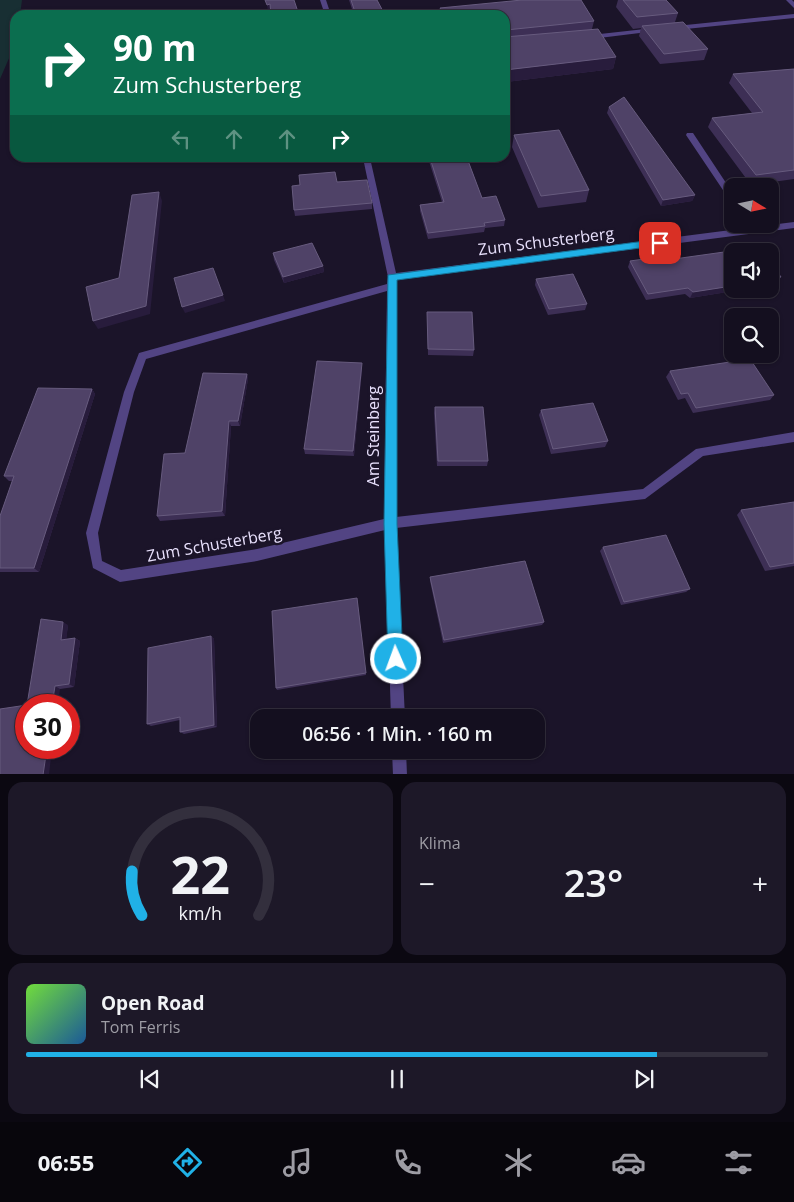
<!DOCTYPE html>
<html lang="de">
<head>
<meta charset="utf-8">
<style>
	:root { --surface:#140f1f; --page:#1d1828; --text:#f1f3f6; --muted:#9d9ca4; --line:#332f3d; --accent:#20b1e7 }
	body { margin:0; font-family:"Open Sans",sans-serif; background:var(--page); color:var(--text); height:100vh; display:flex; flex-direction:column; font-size:19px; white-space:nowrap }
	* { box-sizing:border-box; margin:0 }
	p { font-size:16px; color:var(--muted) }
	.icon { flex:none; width:28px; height:28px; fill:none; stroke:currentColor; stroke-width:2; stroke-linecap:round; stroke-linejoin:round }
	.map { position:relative; height:774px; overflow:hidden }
	.sheet { display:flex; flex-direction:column; gap:8px; padding:8px; background:#0b0811; flex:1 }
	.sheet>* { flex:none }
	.banner { position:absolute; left:10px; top:10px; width:500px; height:152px; border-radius:15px; box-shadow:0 1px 4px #0004,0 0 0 1px var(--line); background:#0b6e4f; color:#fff; overflow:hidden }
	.needle { width:32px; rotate:100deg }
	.controls { position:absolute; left:724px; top:178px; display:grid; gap:10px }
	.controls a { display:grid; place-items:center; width:55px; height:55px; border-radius:10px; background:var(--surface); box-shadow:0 1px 4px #0004,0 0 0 1px var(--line); font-size:25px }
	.speed { position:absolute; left:15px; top:694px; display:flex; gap:10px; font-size:25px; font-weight:700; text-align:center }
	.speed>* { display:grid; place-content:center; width:65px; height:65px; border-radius:50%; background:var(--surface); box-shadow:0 1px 4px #0004,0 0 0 1px var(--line); line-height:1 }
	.speed .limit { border:8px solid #d22; background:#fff; color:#111 }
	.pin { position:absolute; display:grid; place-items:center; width:42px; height:42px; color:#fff; margin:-21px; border-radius:10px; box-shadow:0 2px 8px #0006 }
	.me { position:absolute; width:55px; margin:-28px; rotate:358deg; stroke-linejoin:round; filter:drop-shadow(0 0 4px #0008) }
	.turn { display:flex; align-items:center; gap:18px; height:105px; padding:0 20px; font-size:22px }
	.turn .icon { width:65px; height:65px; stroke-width:2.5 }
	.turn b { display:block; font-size:35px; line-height:42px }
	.lanes { display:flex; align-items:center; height:48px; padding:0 20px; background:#0003; justify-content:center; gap:25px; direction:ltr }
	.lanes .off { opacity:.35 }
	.big { font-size:38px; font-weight:600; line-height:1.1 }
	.sheet .tile { flex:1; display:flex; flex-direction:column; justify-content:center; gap:8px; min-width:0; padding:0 18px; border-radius:15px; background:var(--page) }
	.sheet .dial { align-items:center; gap:0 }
	.dial svg { height:130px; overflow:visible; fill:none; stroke:var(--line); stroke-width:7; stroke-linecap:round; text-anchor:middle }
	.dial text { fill:var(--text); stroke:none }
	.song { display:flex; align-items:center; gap:15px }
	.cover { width:60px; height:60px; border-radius:8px; background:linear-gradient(135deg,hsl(100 70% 55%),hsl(210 70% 35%)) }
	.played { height:5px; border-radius:2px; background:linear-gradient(90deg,var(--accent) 85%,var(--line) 85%) }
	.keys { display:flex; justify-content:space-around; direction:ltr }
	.heat { display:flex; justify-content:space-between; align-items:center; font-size:28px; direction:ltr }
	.sheet .tiles { flex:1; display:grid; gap:8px; grid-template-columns:1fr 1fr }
	.tile:last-child { grid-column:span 2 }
	.trip { position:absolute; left:250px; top:709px; width:295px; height:50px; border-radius:15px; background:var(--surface); box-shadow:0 1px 4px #0004,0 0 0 1px var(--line); font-weight:600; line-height:50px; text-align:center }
	.tab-bar { display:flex; height:80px; justify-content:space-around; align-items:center; background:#08060c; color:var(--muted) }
	.tab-bar .icon { width:35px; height:35px }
	.tab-bar .active { color:var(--accent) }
	.tab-bar b { font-size:22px; color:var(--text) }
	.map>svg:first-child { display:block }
	.green { fill:#182f33 }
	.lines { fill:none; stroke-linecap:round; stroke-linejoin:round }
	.lane { fill:#524483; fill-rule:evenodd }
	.street { fill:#524483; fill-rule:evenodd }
	.wall { fill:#3d2f55 }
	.shaded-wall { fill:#281c3c }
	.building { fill:#4f4267; stroke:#675b7e }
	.route { fill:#20b1e7; stroke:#157396 }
	.labels { text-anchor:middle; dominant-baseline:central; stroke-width:5; stroke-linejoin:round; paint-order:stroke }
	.street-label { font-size:16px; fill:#e8e0fc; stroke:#1b1429 }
</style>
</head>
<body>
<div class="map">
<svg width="794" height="775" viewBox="0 0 794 775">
	<rect width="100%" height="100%" fill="#1b1429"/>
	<!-- green -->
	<path class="green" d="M 0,0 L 22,0 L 20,15 L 15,15 L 13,49 L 0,79 Z"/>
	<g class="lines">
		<!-- lane -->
		<path class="lane" d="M 687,133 L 693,133 L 732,192 L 732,200 L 729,199 L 686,135 Z
			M 747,224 L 755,224 L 760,230 L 756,233 L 753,232 Z"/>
		<!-- street -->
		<path class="street" d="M 320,0 L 326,0 L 331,15 L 325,15 Z
			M 786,0 L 792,0 L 794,2 L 794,8 Z
			M 794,14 L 794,18 L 676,30 L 673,28 L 676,26 Z
			M 654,28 L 657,30 L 656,31 L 591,39 L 588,37 L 591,35 Z
			M 363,158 L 370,158 L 396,273 L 794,222 L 794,228 L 396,280 L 396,517 L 643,489 L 696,449 L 794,432 L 794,442 L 703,456 L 645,499 L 396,528 L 405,718 L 391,718 L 385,530 L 257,561 L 120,582 L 93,568 L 86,533 L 124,392 L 139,353 L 387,284 L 388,277 ZM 387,291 L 384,519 L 257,549 L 121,570 L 102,561 L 98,533 L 134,392 L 146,359 Z
			M 392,750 L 406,750 L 407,775 L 393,775 Z"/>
	</g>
	<!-- wall -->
	<path class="wall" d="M 349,0 L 377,0 L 385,15 L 354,15 Z
		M 618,0 L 666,0 L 678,13 L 675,22 L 708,49 L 704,60 L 660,64 L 639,36 L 641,28 L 633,29 L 616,7 Z
		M 440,8 L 594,21 L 592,29 L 616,57 L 613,69 L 505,82 L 505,15 L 437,15 L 437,13 L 440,12 Z
		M 794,69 L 794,179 L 751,185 L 708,127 L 712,118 L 752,113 L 729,83 L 733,74 Z
		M 609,107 L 695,195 L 692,201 L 661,206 L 607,113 Z
		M 514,135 L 589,190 L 586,202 L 538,208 L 512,147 Z
		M 428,158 L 467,158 L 482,198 L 505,220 L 504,226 L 485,228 L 484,232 L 428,239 L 420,211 L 420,205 L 442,202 Z
		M 337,182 L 372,203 L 372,209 L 295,216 L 294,210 Z
		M 273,253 L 323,266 L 324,272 L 284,283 L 274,260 Z
		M 674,259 L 732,289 L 746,289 L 690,298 L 685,294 L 646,300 L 628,267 L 630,261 Z
		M 536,279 L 587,304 L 585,310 L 548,315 L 535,285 Z
		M 427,312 L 474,350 L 473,356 L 428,355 Z
		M 362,369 L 354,456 L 305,454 L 304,449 Z
		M 670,371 L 774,395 L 770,400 L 693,413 L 685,398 L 678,400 L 666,377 Z
		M 247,374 L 248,379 L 240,426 L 231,426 L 225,516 L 160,521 L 157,516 L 185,453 Z
		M 92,389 L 95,394 L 39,572 L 0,572 L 0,516 L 12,481 L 9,481 L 4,476 Z
		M 435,407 L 488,461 L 487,466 L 437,466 L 434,413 Z
		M 541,410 L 608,441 L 605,447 L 551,454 L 539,415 Z
		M 794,502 L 794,566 L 765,571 L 737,515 L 741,510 Z
		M 603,547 L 690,589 L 686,592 L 621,605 L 600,551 Z
		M 430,577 L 544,622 L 542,625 L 443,643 L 430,581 Z
		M 357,598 L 366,675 L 277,690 L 276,688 Z
		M 68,625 L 66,639 L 75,638 L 80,641 L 74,687 L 60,689 L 27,705 Z
		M 211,636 L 214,639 L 217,727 L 184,734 L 180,732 L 180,720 L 151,726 L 147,724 Z"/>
	<!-- shaded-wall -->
	<path class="shaded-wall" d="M 270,4 L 271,12 L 268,12 L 267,5 Z
		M 616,57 L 613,69 L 505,82 L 505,70 Z
		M 159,192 L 162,201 L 150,314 L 98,329 L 93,321 L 146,306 Z
		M 695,195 L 692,201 L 661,206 L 663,200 Z
		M 323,266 L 324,272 L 284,283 L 283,277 Z
		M 781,277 L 777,284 L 770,285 L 770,279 Z
		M 732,286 L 732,289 L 746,289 L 690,298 L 693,292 Z
		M 223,295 L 225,301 L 185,313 L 182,307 Z
		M 362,363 L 362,369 L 354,456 L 353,451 Z
		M 247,374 L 248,379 L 240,426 L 238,421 Z
		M 92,389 L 95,394 L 39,572 L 34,568 Z
		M 229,421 L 231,426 L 225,516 L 222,511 Z
		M 63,622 L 68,625 L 66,643 L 61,640 Z
		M 211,636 L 214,639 L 217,727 L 214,725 Z
		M 75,638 L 80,641 L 74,687 L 69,684 Z
		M 55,686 L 60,689 L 58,705 L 52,705 Z
		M 47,748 L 52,748 L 49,775 L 43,775 Z"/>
	<!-- building -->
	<path class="building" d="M 265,0 L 294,0 L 299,15 L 271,15 L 270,4 L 267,5 Z
		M 351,0 L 377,0 L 385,15 L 356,15 Z
		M 522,0 L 581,0 L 594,21 L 506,30 L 505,37 L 598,29 L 616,57 L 505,70 L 505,15 L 438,15 L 437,13 L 442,12 L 440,8 Z
		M 623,0 L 666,0 L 678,13 L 637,17 Z
		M 683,22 L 708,49 L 664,54 L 642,26 Z
		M 794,69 L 794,170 L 756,175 L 712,118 L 763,112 L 733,74 Z
		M 624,97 L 695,195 L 663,200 L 609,107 Z
		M 559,130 L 589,190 L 541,196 L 514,135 Z
		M 430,158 L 467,158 L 482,198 L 496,196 L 505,220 L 484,223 L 485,226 L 428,233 L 420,205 L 444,202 Z
		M 335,172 L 337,182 L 367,180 L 372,203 L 294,210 L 292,186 L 300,185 L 299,175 Z
		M 159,192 L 146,306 L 93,321 L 86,287 L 119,278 L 132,195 Z
		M 312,243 L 323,266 L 283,277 L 273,253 Z
		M 760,247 L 763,251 L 732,251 L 732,286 L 693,292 L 688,288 L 648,294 L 630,261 L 672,255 L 674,259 Z
		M 770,262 L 781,277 L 770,279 Z
		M 213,268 L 223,295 L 182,307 L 174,278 Z
		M 573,274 L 587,304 L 549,309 L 536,279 Z
		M 427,312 L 472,312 L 474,350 L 428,349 Z
		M 750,359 L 774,395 L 696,408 L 688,393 L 681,394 L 670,371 Z
		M 317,361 L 362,363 L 353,451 L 304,449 Z
		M 203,373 L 247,374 L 238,421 L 229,421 L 222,511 L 157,516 L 164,454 L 185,453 Z
		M 38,388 L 92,389 L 34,568 L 0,568 L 0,516 L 14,476 L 4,476 Z
		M 593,403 L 608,441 L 553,449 L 541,410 Z
		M 435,407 L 483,407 L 488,461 L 438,461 Z
		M 794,502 L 794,563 L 770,567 L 741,510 Z
		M 666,535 L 690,589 L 624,602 L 603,547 Z
		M 525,561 L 544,622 L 444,640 L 430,577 Z
		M 357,598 L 366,673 L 276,688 L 272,611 Z
		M 41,619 L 63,622 L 61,640 L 75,638 L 69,684 L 55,686 L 52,705 L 26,705 L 26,748 L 47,748 L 43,775 L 0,775 L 0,709 L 27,705 Z
		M 211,636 L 214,725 L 180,732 L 180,717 L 147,724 L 148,648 Z"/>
	<!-- route -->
	<path class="route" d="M 660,239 L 663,240 L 663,245 L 397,280 L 397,524 L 403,659 L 401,664 L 396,667 L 390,664 L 388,659 L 384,524 L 388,275 Z"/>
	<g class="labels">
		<!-- street labels -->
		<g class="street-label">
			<text transform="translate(546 241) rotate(-7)">Zum Schusterberg</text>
			<text transform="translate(373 436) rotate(-90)">Am Steinberg</text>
			<text transform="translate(214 544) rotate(-10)">Zum Schusterberg</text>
		</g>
	</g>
</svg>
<div class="controls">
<a><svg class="needle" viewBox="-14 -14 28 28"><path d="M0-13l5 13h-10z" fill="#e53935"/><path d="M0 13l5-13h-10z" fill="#9d9ca4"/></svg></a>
<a><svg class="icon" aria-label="sound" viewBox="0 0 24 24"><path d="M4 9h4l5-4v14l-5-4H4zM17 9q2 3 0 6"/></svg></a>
<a><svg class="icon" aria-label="search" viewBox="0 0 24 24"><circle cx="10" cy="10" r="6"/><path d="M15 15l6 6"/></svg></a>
</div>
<div class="speed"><div class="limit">30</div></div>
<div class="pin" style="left:660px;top:243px;background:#d93025"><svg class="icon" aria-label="arrive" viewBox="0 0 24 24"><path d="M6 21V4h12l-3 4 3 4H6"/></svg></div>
<svg class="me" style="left:396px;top:659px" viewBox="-20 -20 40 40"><circle r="17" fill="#20b1e7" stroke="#fff" stroke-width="3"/><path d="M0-11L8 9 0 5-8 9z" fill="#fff"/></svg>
<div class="trip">06:56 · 1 Min. · 160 m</div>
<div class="banner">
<div class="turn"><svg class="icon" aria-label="right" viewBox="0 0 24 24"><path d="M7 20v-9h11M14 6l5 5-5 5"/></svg><div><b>90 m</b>Zum Schusterberg</div></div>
<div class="lanes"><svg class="icon off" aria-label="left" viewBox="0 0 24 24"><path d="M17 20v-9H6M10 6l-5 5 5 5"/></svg><svg class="icon off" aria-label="ahead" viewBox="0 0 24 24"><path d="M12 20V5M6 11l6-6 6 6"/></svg><svg class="icon off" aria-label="ahead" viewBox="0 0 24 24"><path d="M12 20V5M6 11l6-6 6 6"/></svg><svg class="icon" aria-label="right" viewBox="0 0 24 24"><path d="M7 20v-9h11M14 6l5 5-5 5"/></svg></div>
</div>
</div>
<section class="sheet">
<div class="tiles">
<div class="tile dial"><svg viewBox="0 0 100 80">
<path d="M14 69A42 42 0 1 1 86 69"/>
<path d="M14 69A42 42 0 0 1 8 42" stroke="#20b1e7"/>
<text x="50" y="56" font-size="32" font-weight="700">22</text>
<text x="50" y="72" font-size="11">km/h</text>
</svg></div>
<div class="tile"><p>Klima</p>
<div class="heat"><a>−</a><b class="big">23°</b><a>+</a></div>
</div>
<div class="tile">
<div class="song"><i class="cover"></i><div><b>Open Road</b><p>Tom Ferris</p></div></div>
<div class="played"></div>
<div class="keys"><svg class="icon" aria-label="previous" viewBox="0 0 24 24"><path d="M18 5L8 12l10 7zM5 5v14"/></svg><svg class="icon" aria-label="pause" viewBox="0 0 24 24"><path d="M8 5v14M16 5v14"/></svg><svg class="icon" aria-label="next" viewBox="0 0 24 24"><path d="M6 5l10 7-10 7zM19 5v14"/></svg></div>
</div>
</div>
</section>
<nav class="tab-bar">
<b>06:55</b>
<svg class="icon active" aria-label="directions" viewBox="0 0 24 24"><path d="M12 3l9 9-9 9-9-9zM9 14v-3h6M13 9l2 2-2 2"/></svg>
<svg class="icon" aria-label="music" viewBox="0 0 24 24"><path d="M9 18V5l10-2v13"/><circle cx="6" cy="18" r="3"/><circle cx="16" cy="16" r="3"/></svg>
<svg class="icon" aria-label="phone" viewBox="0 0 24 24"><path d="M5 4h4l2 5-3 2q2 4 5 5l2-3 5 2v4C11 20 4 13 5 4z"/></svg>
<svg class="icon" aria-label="climate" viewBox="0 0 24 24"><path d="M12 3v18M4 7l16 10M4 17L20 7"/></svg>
<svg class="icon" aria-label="car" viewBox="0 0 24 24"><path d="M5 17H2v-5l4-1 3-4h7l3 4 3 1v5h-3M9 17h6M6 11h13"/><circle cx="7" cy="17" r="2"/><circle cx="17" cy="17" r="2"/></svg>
<svg class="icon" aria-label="filters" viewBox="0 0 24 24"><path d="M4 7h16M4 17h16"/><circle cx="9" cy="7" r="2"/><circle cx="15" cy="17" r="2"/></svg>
</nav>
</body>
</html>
